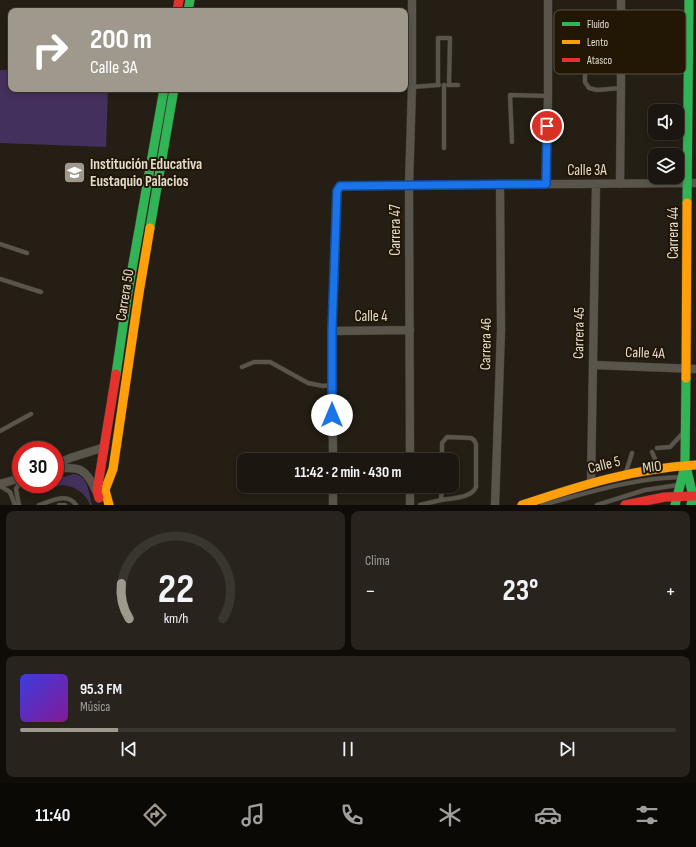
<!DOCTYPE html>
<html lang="es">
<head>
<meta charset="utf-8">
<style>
	:root { --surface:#1b160f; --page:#28231d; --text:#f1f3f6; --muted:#a09f9e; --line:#39352f; --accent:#9f988d }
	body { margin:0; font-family:"Sofia Sans Condensed",sans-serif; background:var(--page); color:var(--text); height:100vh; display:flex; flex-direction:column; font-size:15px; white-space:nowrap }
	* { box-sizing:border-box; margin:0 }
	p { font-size:13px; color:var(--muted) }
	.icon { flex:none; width:22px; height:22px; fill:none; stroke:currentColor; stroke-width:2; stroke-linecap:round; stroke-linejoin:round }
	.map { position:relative; height:505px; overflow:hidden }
	.drawer { display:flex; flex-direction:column; gap:6px; padding:6px; background:#0f0c08; flex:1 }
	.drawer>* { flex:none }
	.hud { position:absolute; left:8px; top:8px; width:400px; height:84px; border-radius:8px; box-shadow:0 2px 6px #0003,0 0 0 1px var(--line); background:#9f988d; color:#fff; overflow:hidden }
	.fabs { position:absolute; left:648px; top:104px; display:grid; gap:8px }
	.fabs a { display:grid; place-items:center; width:36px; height:36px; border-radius:8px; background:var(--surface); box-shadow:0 2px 6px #0003,0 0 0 1px var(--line); font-size:20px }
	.speed { position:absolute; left:12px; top:441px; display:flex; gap:8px; font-size:20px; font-weight:700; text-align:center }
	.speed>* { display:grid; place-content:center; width:52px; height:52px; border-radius:50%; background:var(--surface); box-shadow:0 2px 6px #0003,0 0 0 1px var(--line); line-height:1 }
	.speed .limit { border:6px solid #d22; background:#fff; color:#111 }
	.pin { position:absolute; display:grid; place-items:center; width:34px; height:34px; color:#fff; margin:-17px; border:2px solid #fff; border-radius:50%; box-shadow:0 1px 4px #0007 }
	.me { position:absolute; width:44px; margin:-22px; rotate:0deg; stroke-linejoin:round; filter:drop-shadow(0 0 3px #0008) }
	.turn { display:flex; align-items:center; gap:14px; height:84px; padding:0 16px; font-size:18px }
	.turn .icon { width:52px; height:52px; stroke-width:2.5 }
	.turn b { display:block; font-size:28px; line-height:34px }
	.big { font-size:30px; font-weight:700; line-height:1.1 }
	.drawer .card { flex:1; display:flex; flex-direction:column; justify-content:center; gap:6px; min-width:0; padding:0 14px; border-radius:8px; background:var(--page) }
	.drawer .dial { align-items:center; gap:0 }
	.dial svg { height:104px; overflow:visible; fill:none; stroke:var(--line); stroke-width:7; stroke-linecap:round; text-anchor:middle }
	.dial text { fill:var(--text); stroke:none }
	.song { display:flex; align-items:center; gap:12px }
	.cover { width:48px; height:48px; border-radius:6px; background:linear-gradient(135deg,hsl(240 70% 55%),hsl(290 70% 35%)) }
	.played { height:4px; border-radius:2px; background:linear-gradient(90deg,var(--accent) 15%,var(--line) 15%) }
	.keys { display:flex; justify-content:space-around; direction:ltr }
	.heat { display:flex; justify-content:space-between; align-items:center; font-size:22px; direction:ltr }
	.drawer .tiles { flex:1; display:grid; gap:6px; grid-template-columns:1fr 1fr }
	.card:last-child { grid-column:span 2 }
	.trip { position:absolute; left:237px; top:453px; width:222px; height:40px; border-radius:8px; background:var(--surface); box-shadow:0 2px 6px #0003,0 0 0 1px var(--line); font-weight:700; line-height:40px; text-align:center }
	.menu { display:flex; height:64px; justify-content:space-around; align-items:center; background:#0b0906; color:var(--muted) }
	.menu .icon { width:28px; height:28px }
	.menu .current { color:var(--accent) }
	.menu b { font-size:18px; color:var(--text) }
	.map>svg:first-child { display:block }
	.green { fill:#44305c }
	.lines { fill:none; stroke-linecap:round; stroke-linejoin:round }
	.lane-casing { stroke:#3f3b33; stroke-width:5 }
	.street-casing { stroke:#3f3b33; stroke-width:9 }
	.fast-casing { stroke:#3f3b33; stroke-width:10 }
	.slow-casing { stroke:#3f3b33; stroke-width:10 }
	.jam-casing { stroke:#3f3b33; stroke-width:10 }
	.lane { stroke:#59554d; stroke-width:4 }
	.street { stroke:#59554d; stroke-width:8 }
	.fast { stroke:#30b455; stroke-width:9 }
	.slow { stroke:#ff9f0a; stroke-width:9 }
	.jam { stroke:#e5322d; stroke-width:9 }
	.route-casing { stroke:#114b97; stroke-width:10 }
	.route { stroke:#1a73e8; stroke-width:7 }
	.labels { text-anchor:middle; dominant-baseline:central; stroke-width:4; stroke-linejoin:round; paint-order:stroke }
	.poi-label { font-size:15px; font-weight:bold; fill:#e1dace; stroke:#211704; text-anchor:start }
	.street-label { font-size:15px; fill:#e1dace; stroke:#211704 }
	.key { fill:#211704; stroke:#5b5241; stroke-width:1 }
	.key-label { font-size:11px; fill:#e1dace }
</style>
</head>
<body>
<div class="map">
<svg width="696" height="505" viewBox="0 0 696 505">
	<rect width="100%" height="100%" fill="#241e14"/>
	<!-- green -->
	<path class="green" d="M 0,70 L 11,70 L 11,89 L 108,89 L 106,147 L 0,143 Z
		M 73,474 C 88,474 89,494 92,505 L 90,505 C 86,493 74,486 62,485 L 31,494 L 29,488 L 42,484 L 55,484 L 55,480 Z"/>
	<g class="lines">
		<defs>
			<path id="lane" d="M 585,44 L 585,82 L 589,88 L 597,90 L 621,88
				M 438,85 L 438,38 L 450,38 L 449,85
				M 448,85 L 458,85
				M 412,87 L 439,85
				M 512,142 L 510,95 L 548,96
				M 444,148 L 444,85
				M 0,244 L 27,253
				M 0,279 L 41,292
				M 242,367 L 254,362 L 270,362 L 308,383 L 323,386 L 332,385
				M 0,431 L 31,414
				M 657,448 L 670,447 L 682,434
				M 652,452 L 658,466
				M 626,472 L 632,453
				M 0,486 L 10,492 L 15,505
				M 442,486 L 441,500 C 452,498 472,498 476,487 L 476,444 L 474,440 L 471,438 L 447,437 L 442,443 L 442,460
				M 19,505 L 16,489 L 21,480
				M 39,505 C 51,501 68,492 76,505
				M 59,505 L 65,505
				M 420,505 L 441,500
				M 542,505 C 588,493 633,478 681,477
				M 597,505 L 645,490 L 678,485"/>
			<path id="street" d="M 546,184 L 548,96 L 548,0
				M 620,184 L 621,88 L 621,0
				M 332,331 L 410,330
				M 593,365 L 696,369
				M 333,460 L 332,331 L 337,191 L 340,186 L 696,183
				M 410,460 L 409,185 L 412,87 L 412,0
				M 55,465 L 70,458 L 105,447
				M 55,469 C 79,466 86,468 96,491
				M 591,482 L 596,184
				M 0,484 L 21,478
				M 333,486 L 333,505
				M 410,486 L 410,505
				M 495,505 L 501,330 L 500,184"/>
			<path id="fast" d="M 188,11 L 190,0
				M 687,203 L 689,0
				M 150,228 L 174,89
				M 116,374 L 128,292 L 164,89
				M 686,378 L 685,462 L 693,496 L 691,505
				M 675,505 L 685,466"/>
			<path id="slow" d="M 686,378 L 687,203
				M 109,505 L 105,490 L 113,469 L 139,293 L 150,228
				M 522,505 C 579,486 635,468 696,465"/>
			<path id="jam" d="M 177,11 L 179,0
				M 99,498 L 97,491 L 116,374
				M 625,505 L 665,497 L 696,496"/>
		</defs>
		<!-- lane casing -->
		<use href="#lane" class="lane-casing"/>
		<!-- street casing -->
		<use href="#street" class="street-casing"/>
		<!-- fast casing -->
		<use href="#fast" class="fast-casing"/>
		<!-- slow casing -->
		<use href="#slow" class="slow-casing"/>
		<!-- jam casing -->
		<use href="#jam" class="jam-casing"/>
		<!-- lane -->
		<use href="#lane" class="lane"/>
		<!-- street -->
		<use href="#street" class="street"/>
		<!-- fast -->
		<use href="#fast" class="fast"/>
		<!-- slow -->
		<use href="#slow" class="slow"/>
		<!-- jam -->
		<use href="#jam" class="jam"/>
	</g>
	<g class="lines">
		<defs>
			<path id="route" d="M 332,415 L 332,330 L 337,191 L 340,186 L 546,184 L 547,126"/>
		</defs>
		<!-- route casing -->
		<use href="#route" class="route-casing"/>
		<!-- route -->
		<use href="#route" class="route"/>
	</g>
	<!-- icons -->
	<defs>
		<symbol id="school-square" viewBox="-11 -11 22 22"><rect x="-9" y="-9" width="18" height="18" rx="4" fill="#9f988d" stroke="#211704"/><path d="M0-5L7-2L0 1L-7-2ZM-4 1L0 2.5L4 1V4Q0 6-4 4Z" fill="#fff"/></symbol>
	</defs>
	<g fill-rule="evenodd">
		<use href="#school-square" x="62" y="160" width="25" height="25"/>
	</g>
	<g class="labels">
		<!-- poi labels -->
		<g class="poi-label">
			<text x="90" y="164">Institución Educativa<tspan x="90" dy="17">Eustaquio Palacios</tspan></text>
		</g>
		<!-- street labels -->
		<g class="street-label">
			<text x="587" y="170">Calle 3A</text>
			<text transform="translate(395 230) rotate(-90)">Carrera 47</text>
			<text transform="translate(673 233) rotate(-90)">Carrera 44</text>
			<text transform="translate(125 295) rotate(-81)">Carrera 50</text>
			<text x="371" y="316">Calle 4</text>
			<text transform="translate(579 333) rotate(-89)">Carrera 45</text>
			<text transform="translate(486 344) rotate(-89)">Carrera 46</text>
			<text transform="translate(645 353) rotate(2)">Calle 4A</text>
			<text transform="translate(604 465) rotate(-14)">Calle 5</text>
			<text transform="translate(652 467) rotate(-7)">MIO</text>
		</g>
	</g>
	<!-- legend -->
	<rect x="554" y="10" width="132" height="64" rx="6" class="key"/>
	<rect x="562" y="22" width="18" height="4" fill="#30b455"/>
	<rect x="562" y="40" width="18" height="4" fill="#ff9f0a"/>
	<rect x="562" y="58" width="18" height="4" fill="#e5322d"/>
	<g class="key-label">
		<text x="587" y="28">Fluido</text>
		<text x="587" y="46">Lento</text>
		<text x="587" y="64">Atasco</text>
	</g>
</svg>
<div class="fabs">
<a><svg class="icon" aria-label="sound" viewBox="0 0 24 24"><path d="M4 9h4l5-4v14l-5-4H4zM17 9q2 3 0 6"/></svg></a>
<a><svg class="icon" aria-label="layers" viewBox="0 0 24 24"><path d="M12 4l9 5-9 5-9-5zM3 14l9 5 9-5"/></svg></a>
</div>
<div class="speed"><div class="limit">30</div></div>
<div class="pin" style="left:547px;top:126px;background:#d93025"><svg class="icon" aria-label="arrive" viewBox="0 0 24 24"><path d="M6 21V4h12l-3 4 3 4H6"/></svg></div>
<svg class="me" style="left:332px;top:415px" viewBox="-20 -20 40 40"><circle r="19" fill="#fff"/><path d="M0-13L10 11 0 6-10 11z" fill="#1a73e8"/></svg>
<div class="trip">11:42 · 2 min · 430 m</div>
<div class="hud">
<div class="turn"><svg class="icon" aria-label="right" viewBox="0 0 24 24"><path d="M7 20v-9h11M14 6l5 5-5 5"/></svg><div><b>200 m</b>Calle 3A</div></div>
</div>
</div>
<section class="drawer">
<div class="tiles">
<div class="card dial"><svg viewBox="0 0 100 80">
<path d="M14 69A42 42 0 1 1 86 69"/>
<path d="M14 69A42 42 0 0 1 8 42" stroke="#9f988d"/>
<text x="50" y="56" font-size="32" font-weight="700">22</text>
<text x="50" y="72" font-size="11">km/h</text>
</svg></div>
<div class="card"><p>Clima</p>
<div class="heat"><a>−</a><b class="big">23°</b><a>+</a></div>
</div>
<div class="card">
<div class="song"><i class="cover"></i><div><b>95.3 FM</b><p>Música</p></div></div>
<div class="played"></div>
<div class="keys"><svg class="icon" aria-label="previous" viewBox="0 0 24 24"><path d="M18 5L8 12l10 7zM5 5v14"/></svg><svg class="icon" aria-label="pause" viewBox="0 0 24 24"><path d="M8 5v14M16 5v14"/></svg><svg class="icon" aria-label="next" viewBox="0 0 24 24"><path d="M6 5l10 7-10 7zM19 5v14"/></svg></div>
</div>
</div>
</section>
<nav class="menu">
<b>11:40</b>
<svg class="icon current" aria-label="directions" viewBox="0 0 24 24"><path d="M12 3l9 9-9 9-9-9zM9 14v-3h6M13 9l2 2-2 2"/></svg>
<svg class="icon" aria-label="music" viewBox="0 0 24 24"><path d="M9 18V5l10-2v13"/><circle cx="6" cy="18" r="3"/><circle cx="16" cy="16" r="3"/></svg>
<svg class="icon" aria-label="phone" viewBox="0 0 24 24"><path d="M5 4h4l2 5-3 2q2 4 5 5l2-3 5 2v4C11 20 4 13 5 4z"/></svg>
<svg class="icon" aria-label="climate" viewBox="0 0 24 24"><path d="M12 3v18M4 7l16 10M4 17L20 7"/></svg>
<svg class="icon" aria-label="car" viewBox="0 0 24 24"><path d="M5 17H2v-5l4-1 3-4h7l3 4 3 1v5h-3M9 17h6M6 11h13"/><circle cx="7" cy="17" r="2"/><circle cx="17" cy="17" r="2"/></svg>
<svg class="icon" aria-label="filters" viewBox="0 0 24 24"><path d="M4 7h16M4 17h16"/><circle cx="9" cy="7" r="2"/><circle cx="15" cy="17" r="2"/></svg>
</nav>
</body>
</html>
